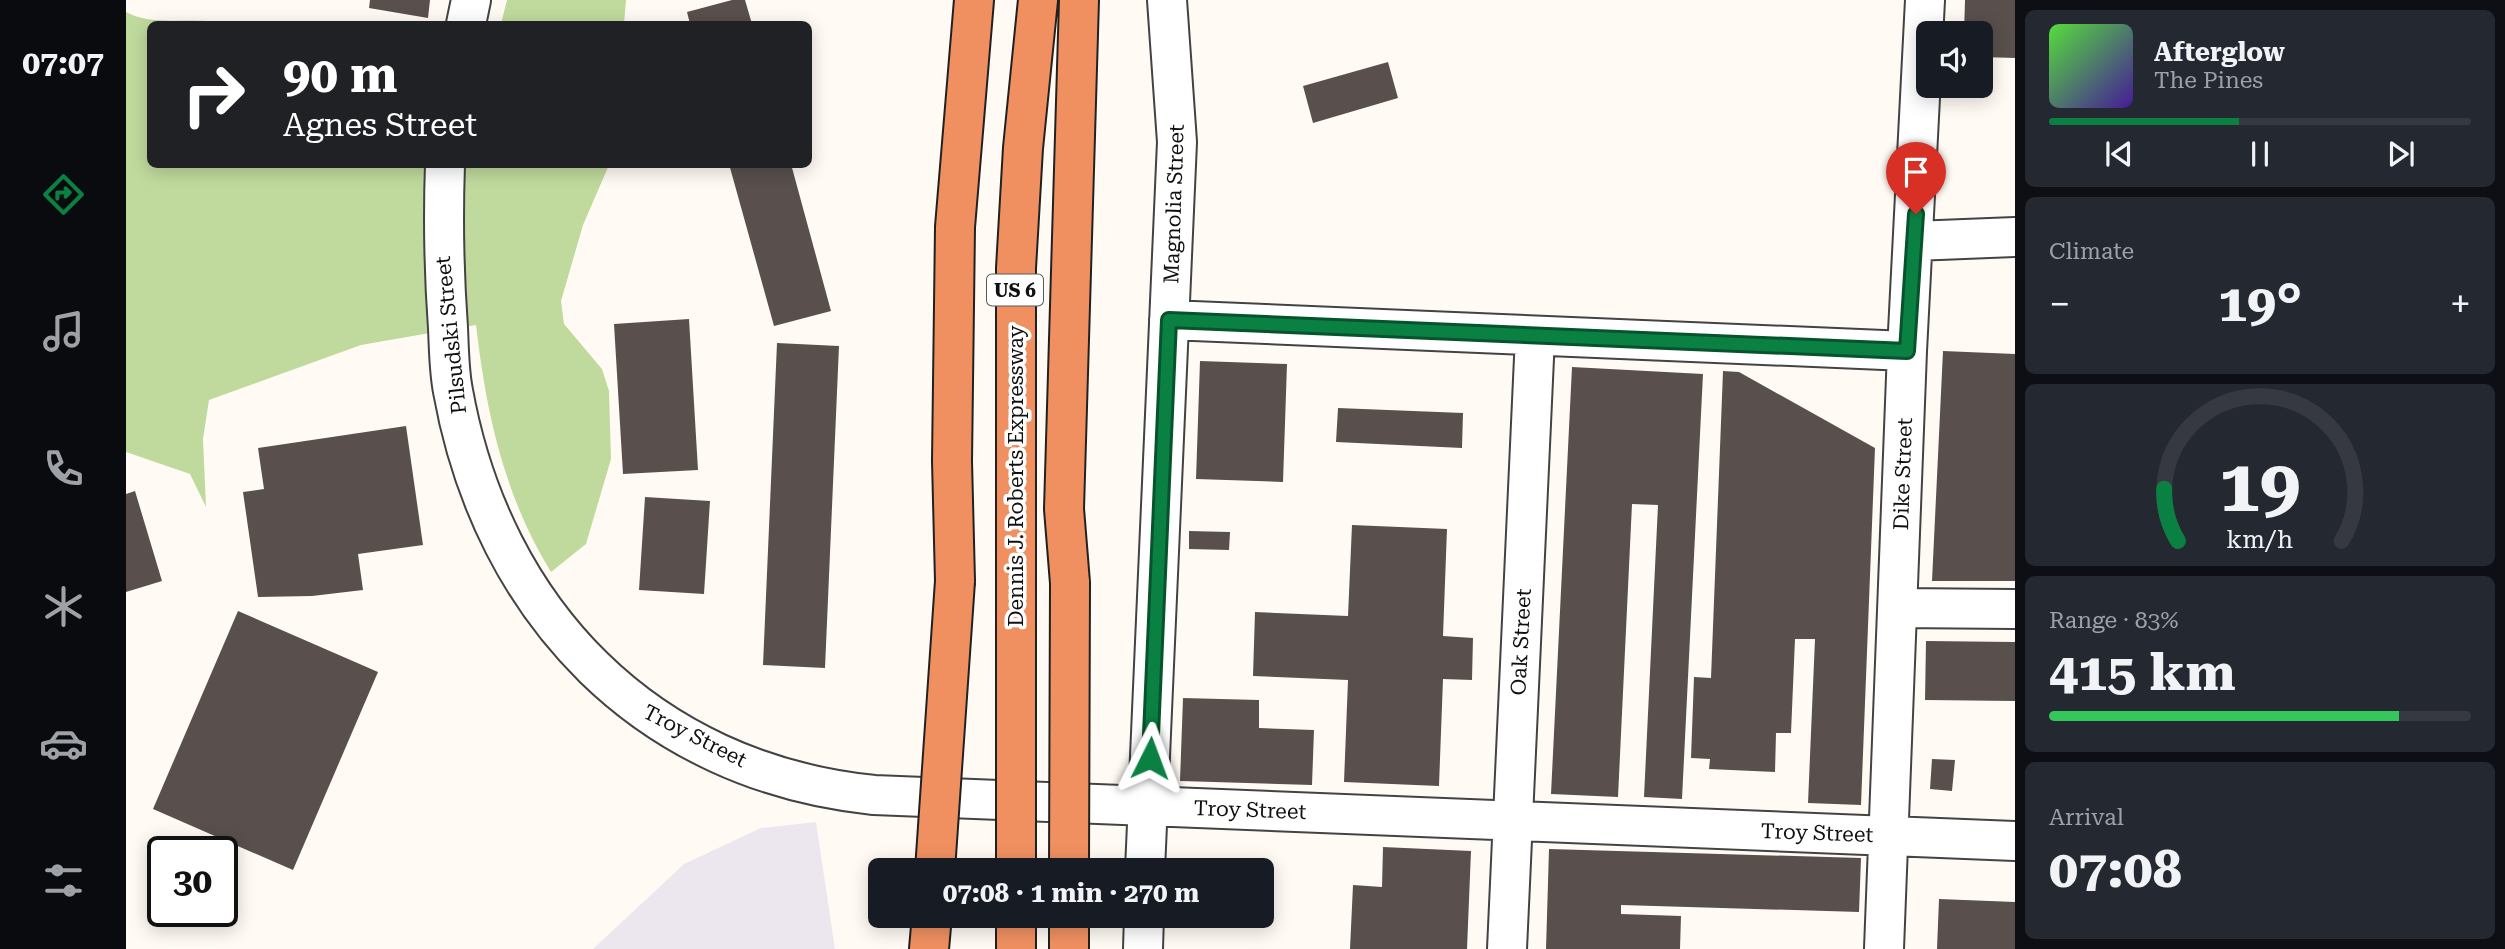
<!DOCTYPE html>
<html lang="en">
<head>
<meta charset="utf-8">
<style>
	:root { --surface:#171b24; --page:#242831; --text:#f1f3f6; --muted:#9ea1a6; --line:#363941; --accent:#0b8043 }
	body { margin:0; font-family:"Roboto Serif",serif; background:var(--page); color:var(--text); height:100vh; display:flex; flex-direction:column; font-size:26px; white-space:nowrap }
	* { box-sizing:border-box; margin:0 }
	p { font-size:23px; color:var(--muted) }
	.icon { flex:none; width:38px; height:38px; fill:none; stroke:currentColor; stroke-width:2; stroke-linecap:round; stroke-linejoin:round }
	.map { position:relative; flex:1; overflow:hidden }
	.drawer { display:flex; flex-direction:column; gap:10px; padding:10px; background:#0d0f14; width:490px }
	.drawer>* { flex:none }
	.top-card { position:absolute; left:21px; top:21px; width:665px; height:147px; border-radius:10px; box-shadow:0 4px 18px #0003; background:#202124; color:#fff; overflow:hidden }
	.tools { position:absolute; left:1790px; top:21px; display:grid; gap:14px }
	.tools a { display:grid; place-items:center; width:77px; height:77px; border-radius:10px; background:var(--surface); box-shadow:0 4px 18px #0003; font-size:35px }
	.speed { position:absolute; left:21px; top:836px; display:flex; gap:14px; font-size:35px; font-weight:700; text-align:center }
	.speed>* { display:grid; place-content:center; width:91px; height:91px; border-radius:50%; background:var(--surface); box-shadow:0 4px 18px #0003; line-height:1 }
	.speed .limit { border:4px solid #111; border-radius:10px; background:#fff; color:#111 }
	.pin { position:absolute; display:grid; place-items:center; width:60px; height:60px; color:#fff; margin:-72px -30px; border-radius:50% 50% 50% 0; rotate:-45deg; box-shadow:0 0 7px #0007 }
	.pin .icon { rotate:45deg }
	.me { position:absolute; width:77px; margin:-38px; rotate:3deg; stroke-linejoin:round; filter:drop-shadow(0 0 5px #0008) }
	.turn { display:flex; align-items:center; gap:24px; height:147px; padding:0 21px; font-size:32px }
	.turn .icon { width:91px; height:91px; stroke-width:2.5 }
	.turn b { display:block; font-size:49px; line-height:60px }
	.big { font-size:52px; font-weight:700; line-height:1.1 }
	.drawer .card { flex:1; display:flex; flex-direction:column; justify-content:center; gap:10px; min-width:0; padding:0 24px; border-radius:10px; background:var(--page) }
	.drawer .dial { align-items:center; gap:0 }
	.dial svg { height:182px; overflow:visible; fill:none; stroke:var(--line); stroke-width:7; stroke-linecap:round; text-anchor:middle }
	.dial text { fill:var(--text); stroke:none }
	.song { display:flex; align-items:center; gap:21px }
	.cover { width:84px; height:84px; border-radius:10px; background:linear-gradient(135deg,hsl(110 70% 55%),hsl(260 70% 35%)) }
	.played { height:7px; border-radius:4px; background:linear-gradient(90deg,var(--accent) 45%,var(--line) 45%) }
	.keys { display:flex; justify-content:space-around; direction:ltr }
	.heat { display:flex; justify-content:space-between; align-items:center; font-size:38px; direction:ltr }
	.charge { height:10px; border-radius:5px; background:linear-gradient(90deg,#34c759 83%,var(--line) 0) }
	.trip { position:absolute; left:742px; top:858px; width:406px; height:70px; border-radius:10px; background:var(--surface); box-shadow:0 4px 18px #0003; font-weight:700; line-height:70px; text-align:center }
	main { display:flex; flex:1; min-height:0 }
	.dock { display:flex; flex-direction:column; width:126px; justify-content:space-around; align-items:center; background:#090b0e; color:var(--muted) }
	.dock .icon { width:49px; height:49px }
	.dock .active { color:var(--accent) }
	.dock b { font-size:32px; color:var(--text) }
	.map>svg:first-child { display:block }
	.industrial { fill:#ece6ee }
	.forest { fill:#c0da9d }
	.building { fill:#59504d }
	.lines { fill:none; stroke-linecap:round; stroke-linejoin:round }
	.street-casing { stroke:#434343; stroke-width:42 }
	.highway-casing { stroke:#212121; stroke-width:42 }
	.street { stroke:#fff; stroke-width:38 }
	.highway { stroke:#f09061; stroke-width:38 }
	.highway-bridge-casing { stroke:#212121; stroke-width:42; stroke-linecap:butt }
	.highway-bridge { stroke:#f09061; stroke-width:38 }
	.route-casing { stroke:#07532c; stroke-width:18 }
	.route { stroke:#0b8043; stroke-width:12 }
	.labels { text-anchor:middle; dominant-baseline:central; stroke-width:7; stroke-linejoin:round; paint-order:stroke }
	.shield { fill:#fff; stroke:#585858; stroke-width:2 }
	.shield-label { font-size:19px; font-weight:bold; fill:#101010 }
	.street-label { font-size:21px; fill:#101010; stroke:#fff }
</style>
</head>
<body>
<main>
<nav class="dock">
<b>07:07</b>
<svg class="icon active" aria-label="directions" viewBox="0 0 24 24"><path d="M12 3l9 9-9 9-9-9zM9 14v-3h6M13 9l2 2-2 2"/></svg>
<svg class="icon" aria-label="music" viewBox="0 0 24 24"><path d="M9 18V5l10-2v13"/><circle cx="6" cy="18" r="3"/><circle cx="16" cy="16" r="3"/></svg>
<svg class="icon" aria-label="phone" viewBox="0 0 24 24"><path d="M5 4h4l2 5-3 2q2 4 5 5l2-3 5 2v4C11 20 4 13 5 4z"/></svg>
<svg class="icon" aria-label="climate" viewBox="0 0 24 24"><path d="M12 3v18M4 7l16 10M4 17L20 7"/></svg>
<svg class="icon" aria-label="car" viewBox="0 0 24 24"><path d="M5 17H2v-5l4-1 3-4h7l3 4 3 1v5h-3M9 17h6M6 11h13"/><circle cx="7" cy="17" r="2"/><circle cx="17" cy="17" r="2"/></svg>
<svg class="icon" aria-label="filters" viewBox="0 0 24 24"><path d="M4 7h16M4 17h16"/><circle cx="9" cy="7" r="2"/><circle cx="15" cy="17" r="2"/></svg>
</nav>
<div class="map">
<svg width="1889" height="949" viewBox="0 0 1889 949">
	<rect width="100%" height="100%" fill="#fffbf4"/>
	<!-- industrial -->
	<path class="industrial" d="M 690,822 L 709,949 L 467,949 L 558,864 L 635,828 Z"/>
	<!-- forest -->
	<path class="forest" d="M 381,0 L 500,0 L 498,24 L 375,24 Z
		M 0,12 C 29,28 70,15 102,24 L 24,24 L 24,164 L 483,165 L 457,225 L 435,301 L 438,324 L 476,369 L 483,391 L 485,459 L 460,544 L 425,572 C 378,496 360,412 350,325 L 235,345 L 83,400 L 77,439 L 80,507 L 64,474 L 0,452 Z"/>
	<!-- building -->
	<path class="building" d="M 244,0 L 304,0 L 302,18 L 243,8 Z
		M 606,0 L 619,0 L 626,24 L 564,24 L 561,12 Z
		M 1839,0 L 1889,0 L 1889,58 L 1855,57 L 1855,33 L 1838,33 Z
		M 1262,62 L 1272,98 L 1187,123 L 1177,86 Z
		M 603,164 L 665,164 L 705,311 L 648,326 Z
		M 563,319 L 572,470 L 497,474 L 488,324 Z
		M 651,343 L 713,346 L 699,668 L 637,665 Z
		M 1817,351 L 1889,354 L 1889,581 L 1806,581 Z
		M 1074,361 L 1161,364 L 1157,482 L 1070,479 Z
		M 1446,367 L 1577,374 L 1556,799 L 1518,797 L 1532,505 L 1506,504 L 1492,797 L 1425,794 Z
		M 1597,371 L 1613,372 L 1749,448 L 1735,805 L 1682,803 L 1689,639 L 1669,639 L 1665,733 L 1650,733 L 1649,772 L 1583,769 L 1584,759 L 1565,758 L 1568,677 L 1585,678 Z
		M 1212,408 L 1337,413 L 1336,448 L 1210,442 Z
		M 280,426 L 297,545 L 232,554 L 237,590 L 186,596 L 132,597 L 117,492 L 138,489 L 132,448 Z
		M 9,491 L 36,581 L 0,592 L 0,494 Z
		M 519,497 L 584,501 L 578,594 L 513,590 Z
		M 1226,525 L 1321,529 L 1317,636 L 1347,638 L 1346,680 L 1317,679 L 1313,786 L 1218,782 L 1222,680 L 1127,676 L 1129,612 L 1222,616 Z
		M 1063,531 L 1104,532 L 1103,550 L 1063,549 Z
		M 112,611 L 252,672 L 167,870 L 27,809 Z
		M 1800,641 L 1889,642 L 1889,701 L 1799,700 Z
		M 1057,698 L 1133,700 L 1133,728 L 1188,730 L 1186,785 L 1054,781 Z
		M 1806,759 L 1829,760 L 1826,791 L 1804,789 Z
		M 1257,847 L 1345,851 L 1341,949 L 1224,949 L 1227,885 L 1256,887 Z
		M 1423,849 L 1735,858 L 1733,912 L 1495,905 L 1495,914 L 1555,916 L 1554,949 L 1420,949 Z
		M 1813,899 L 1889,902 L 1889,949 L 1811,949 Z"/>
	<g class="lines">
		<defs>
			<path id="street" d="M 340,24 L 345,0
				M 319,164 C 317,220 318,273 322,328 C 323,349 323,371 327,391 C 367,613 522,772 748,795 L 1889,841
				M 1788,241 L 1889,237
				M 1043,320 L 1781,351
				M 1773,608 L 1889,609
				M 1019,870 L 1051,142 L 1041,0
				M 1017,949 L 1018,915
				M 1381,949 L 1409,336
				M 1758,949 L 1781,351 L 1799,0"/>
			<path id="highway" d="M 829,581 L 826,461 L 829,227 L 848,0
				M 890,582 L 890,268 L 897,148 L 912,0
				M 944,583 L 938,509 L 953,0
				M 803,949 L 806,915
				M 890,949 L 890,915
				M 943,949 L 943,915"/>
		</defs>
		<!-- street casing -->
		<use href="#street" class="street-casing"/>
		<!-- highway casing -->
		<use href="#highway" class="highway-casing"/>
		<!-- street -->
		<use href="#street" class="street"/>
		<!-- highway -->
		<use href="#highway" class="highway"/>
		<defs>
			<path id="highway-bridge" d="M 809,870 L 829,581
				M 890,870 L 890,582
				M 943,870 L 944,583"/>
		</defs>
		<!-- highway-bridge casing -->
		<use href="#highway-bridge" class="highway-bridge-casing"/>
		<!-- highway-bridge -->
		<use href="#highway-bridge" class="highway-bridge"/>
	</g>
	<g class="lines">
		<defs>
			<path id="route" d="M 1024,758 L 1043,320 L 1781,351 L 1790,214"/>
		</defs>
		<!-- route casing -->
		<use href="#route" class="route-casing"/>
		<!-- route -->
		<use href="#route" class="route"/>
	</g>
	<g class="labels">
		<!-- shield labels -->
		<rect class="shield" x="861" y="274.5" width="56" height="31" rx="5"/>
		<g class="shield-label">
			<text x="889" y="290">US 6</text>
		</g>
		<!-- street labels -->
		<g class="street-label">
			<text transform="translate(1048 204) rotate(-88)">Magnolia Street</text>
			<text transform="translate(325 335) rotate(-96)">Pilsudski Street</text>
			<text transform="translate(1777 474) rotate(-88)">Dike Street</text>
			<text transform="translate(890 476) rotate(-90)">Dennis J. Roberts Expressway</text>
			<text transform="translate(1395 642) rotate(-87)">Oak Street</text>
			<text transform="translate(569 736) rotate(27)">Troy Street</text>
			<text transform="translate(1124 810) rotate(2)">Troy Street</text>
			<text transform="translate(1691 833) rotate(2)">Troy Street</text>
		</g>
	</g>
</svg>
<div class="tools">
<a><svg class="icon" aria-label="sound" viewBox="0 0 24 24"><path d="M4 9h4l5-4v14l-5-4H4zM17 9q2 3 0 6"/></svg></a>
</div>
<div class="speed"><div class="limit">30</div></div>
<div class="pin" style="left:1790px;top:214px;background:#d93025"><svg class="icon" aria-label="arrive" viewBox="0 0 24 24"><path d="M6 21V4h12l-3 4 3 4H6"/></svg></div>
<svg class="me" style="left:1024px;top:758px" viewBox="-20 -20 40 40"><path d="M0-17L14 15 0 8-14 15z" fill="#0b8043" stroke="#fff" stroke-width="4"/></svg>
<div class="trip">07:08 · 1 min · 270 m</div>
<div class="top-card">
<div class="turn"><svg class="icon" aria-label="right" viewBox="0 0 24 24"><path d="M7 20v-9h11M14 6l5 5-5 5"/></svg><div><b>90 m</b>Agnes Street</div></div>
</div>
</div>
<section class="drawer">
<div class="card">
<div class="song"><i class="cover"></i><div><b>Afterglow</b><p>The Pines</p></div></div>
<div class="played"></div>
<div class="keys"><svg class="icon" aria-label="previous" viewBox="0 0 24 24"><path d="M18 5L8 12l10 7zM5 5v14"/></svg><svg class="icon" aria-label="pause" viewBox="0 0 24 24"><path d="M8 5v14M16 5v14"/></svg><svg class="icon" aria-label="next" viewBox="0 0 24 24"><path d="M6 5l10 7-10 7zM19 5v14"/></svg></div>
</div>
<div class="card"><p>Climate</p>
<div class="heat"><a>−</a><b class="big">19°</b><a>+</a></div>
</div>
<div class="card dial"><svg viewBox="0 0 100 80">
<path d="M14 69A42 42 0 1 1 86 69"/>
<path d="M14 69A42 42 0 0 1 8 46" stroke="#0b8043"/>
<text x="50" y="56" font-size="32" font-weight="700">19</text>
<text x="50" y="72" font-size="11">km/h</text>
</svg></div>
<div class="card"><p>Range · 83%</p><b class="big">415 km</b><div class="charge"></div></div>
<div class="card"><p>Arrival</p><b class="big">07:08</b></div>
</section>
</main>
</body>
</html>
